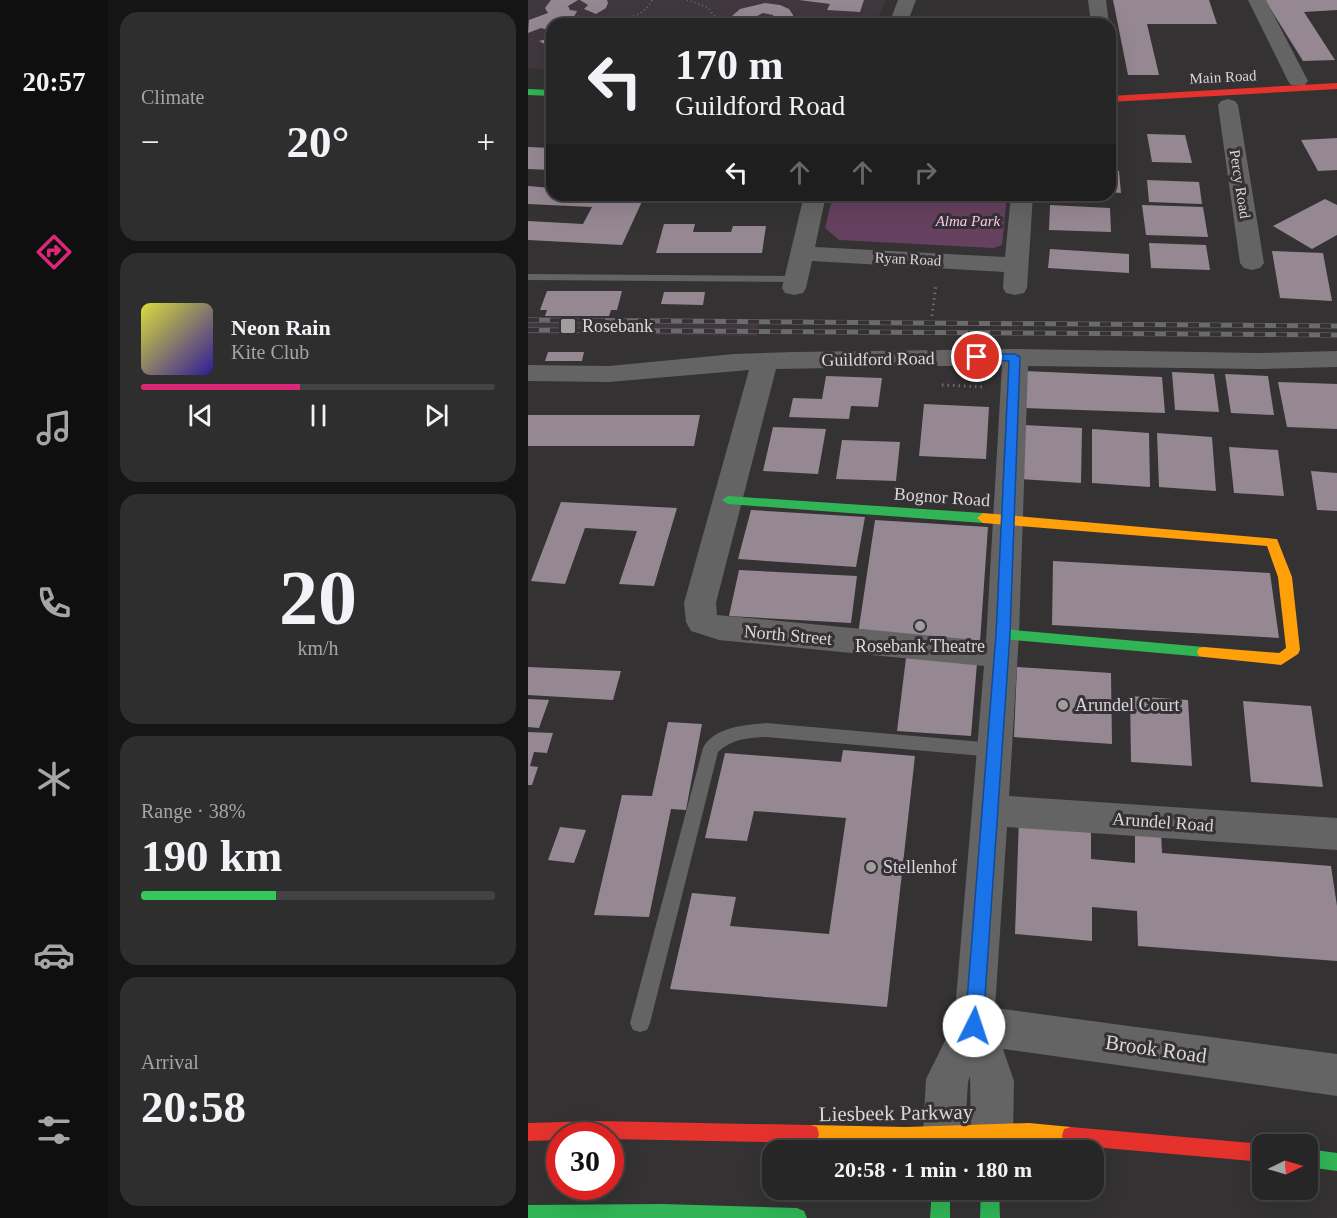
<!DOCTYPE html>
<html lang="en">
<head>
<meta charset="utf-8">
<style>
	:root { --surface:#272626; --page:#2f2e2e; --text:#f1f3f6; --muted:#a4a5a7; --line:#434343; --accent:#db2777 }
	body { margin:0; font-family:Georgia,serif; background:var(--page); color:var(--text); height:100vh; display:flex; flex-direction:column; font-size:22px; white-space:nowrap }
	* { box-sizing:border-box; margin:0 }
	p { font-size:20px; color:var(--muted) }
	.icon { flex:none; width:33px; height:33px; fill:none; stroke:currentColor; stroke-width:2; stroke-linecap:round; stroke-linejoin:round }
	.map { position:relative; flex:1; overflow:hidden }
	.details { display:flex; flex-direction:column; gap:12px; padding:12px; background:#151515; width:420px }
	.details>* { flex:none }
	.banner { position:absolute; left:18px; top:18px; width:570px; height:183px; border-radius:18px; box-shadow:0 6px 24px #0002,0 0 0 2px var(--line); background:#272626; color:var(--text); overflow:hidden }
	.needle { width:39px; rotate:85deg }
	.buttons { position:absolute; left:724px; top:1134px; display:grid; gap:12px }
	.buttons a { display:grid; place-items:center; width:66px; height:66px; border-radius:12px; background:var(--surface); box-shadow:0 6px 24px #0002,0 0 0 2px var(--line); font-size:30px }
	.speed { position:absolute; left:18px; top:1122px; display:flex; gap:12px; font-size:30px; font-weight:700; text-align:center }
	.speed>* { display:grid; place-content:center; width:78px; height:78px; border-radius:50%; background:var(--surface); box-shadow:0 6px 24px #0002,0 0 0 2px var(--line); line-height:1 }
	.speed .limit { border:9px solid #d22; background:#fff; color:#111 }
	.pin { position:absolute; display:grid; place-items:center; width:51px; height:51px; color:#fff; margin:-26px; border:3px solid #fff; border-radius:50%; box-shadow:0 2px 6px #0007 }
	.me { position:absolute; width:66px; margin:-33px; rotate:4deg; stroke-linejoin:round; filter:drop-shadow(0 0 4px #0008) }
	.turn { display:flex; align-items:center; gap:21px; height:126px; padding:0 30px; font-size:27px }
	.turn .icon { width:78px; height:78px; stroke-width:2.5 }
	.turn b { display:block; font-size:42px; line-height:51px }
	.lanes { display:flex; align-items:center; height:57px; padding:0 30px; background:#0003; justify-content:center; gap:30px; direction:ltr }
	.lanes .off { opacity:.35 }
	.big { font-size:45px; font-weight:600; line-height:1.1 }
	.details .tile { flex:1; display:flex; flex-direction:column; justify-content:center; gap:9px; min-width:0; padding:0 21px; border-radius:18px; background:var(--page) }
	.details .dial { align-items:center; gap:0 }
	.dial b { font-size:78px; line-height:1 }
	.song { display:flex; align-items:center; gap:18px }
	.cover { width:72px; height:72px; border-radius:9px; background:linear-gradient(135deg,hsl(60 70% 55%),hsl(250 70% 35%)) }
	.played { height:6px; border-radius:3px; background:linear-gradient(90deg,var(--accent) 45%,var(--line) 45%) }
	.keys { display:flex; justify-content:space-around; direction:ltr }
	.heat { display:flex; justify-content:space-between; align-items:center; font-size:33px; direction:ltr }
	.charge { height:9px; border-radius:4px; background:linear-gradient(90deg,#34c759 38%,var(--line) 0) }
	.trip { position:absolute; left:234px; top:1140px; width:342px; height:60px; border-radius:18px; background:var(--surface); box-shadow:0 6px 24px #0002,0 0 0 2px var(--line); font-weight:600; line-height:60px; text-align:center }
	main { display:flex; flex:1; min-height:0 }
	.tab-bar { display:flex; flex-direction:column; width:108px; justify-content:space-around; align-items:center; background:#100f0f; color:var(--muted) }
	.tab-bar .icon { width:42px; height:42px }
	.tab-bar .selected { color:var(--accent) }
	.tab-bar b { font-size:27px; color:var(--text) }
	.map>svg:first-child { display:block }
	.built { fill:#41373e }
	.green { fill:#66405f }
	.building { fill:#968893 }
	.lines { fill:none; stroke-linecap:round; stroke-linejoin:round }
	.path-far1 { stroke:#6e6d6e; stroke-width:2; stroke-dasharray:1 3; stroke-linecap:butt }
	.path { stroke:#6e6d6e; stroke-width:3; stroke-dasharray:1.5 4; stroke-linecap:butt }
	.lane { fill:#646464; fill-rule:evenodd }
	.street { fill:#646464; fill-rule:evenodd }
	.fast { fill:#30b455; fill-rule:evenodd }
	.slow { fill:#ff9f0a; fill-rule:evenodd }
	.jam { fill:#e5322d; fill-rule:evenodd }
	.rail-casing { stroke:#6c6b6c; stroke-width:5 }
	.rail { stroke:#353134; stroke-width:4; stroke-dasharray:11; stroke-linecap:butt }
	.route { fill:#1a73e8; stroke:#114b97; stroke-width:1.5 }
	.poi-dot { fill:#a09d9f; stroke:#353134; stroke-width:2 }
	.labels { text-anchor:middle; dominant-baseline:central; stroke-width:6; stroke-linejoin:round; paint-order:stroke }
	.far-street-label { font-size:15px; fill:#dad7d9; stroke:#353134 }
	.far-park-label { font-size:15px; font-style:italic; fill:#fec8f2; stroke:#353134 }
	.poi-label { font-size:18px; fill:#dad7d9; stroke:#353134; text-anchor:start }
	.street-label { font-size:18px; fill:#dad7d9; stroke:#353134 }
	.near-street-label { font-size:21px; fill:#dad7d9; stroke:#353134 }
</style>
</head>
<body>
<main>
<nav class="tab-bar">
<b>20:57</b>
<svg class="icon selected" aria-label="directions" viewBox="0 0 24 24"><path d="M12 3l9 9-9 9-9-9zM9 14v-3h6M13 9l2 2-2 2"/></svg>
<svg class="icon" aria-label="music" viewBox="0 0 24 24"><path d="M9 18V5l10-2v13"/><circle cx="6" cy="18" r="3"/><circle cx="16" cy="16" r="3"/></svg>
<svg class="icon" aria-label="phone" viewBox="0 0 24 24"><path d="M5 4h4l2 5-3 2q2 4 5 5l2-3 5 2v4C11 20 4 13 5 4z"/></svg>
<svg class="icon" aria-label="climate" viewBox="0 0 24 24"><path d="M12 3v18M4 7l16 10M4 17L20 7"/></svg>
<svg class="icon" aria-label="car" viewBox="0 0 24 24"><path d="M5 17H2v-5l4-1 3-4h7l3 4 3 1v5h-3M9 17h6M6 11h13"/><circle cx="7" cy="17" r="2"/><circle cx="17" cy="17" r="2"/></svg>
<svg class="icon" aria-label="filters" viewBox="0 0 24 24"><path d="M4 7h16M4 17h16"/><circle cx="9" cy="7" r="2"/><circle cx="15" cy="17" r="2"/></svg>
</nav>
<section class="details">
<div class="tile"><p>Climate</p>
<div class="heat"><a>−</a><b class="big">20°</b><a>+</a></div>
</div>
<div class="tile">
<div class="song"><i class="cover"></i><div><b>Neon Rain</b><p>Kite Club</p></div></div>
<div class="played"></div>
<div class="keys"><svg class="icon" aria-label="previous" viewBox="0 0 24 24"><path d="M18 5L8 12l10 7zM5 5v14"/></svg><svg class="icon" aria-label="pause" viewBox="0 0 24 24"><path d="M8 5v14M16 5v14"/></svg><svg class="icon" aria-label="next" viewBox="0 0 24 24"><path d="M6 5l10 7-10 7zM19 5v14"/></svg></div>
</div>
<div class="tile dial"><b>20</b><p>km/h</p></div>
<div class="tile"><p>Range · 38%</p><b class="big">190 km</b><div class="charge"></div></div>
<div class="tile"><p>Arrival</p><b class="big">20:58</b></div>
</section>
<div class="map">
<svg width="809" height="1218" viewBox="0 0 809 1218">
	<rect width="100%" height="100%" fill="#343233"/>
	<!-- built -->
	<path class="built" d="M 0,0 L 358,0 L 348,24 L 24,24 L 24,70 L 0,68 Z
		M 0,317 L 232,319 L 229,336 L 213,336 L 0,334 Z"/>
	<!-- green -->
	<path class="green" d="M 305,195 L 479,195 L 474,245 L 466,248 L 311,240 L 297,228 Z"/>
	<!-- building -->
	<path class="building" d="M 23,0 L 50,0 L 40,6 L 42,10 L 49,11 L 44,21 L 66,24 L 24,24 L 24,31 L 13,28 L 0,33 L 1,20 L 20,13 L 17,8 Z
		M 52,0 L 79,0 L 80,3 L 78,8 L 68,14 L 56,9 L 60,5 Z
		M 271,0 L 336,0 L 332,12 L 299,10 L 302,4 Z
		M 585,0 L 681,0 L 689,24 L 619,24 L 631,75 L 600,75 Z
		M 737,0 L 809,0 L 809,10 L 776,12 L 807,60 L 775,61 Z
		M 237,3 L 252,5 L 261,9 L 265,15 L 265,21 L 261,24 L 249,24 L 243,21 L 246,19 L 245,15 L 235,13 L 225,18 L 233,24 L 205,24 L 204,22 L 204,16 L 212,9 Z
		M 24,38 L 24,48 L 11,41 Z
		M 619,134 L 657,135 L 664,163 L 624,162 Z
		M 809,138 L 809,170 L 790,171 L 773,140 Z
		M 0,147 L 24,148 L 24,170 L 0,169 Z
		M 582,170 L 591,171 L 593,193 L 582,192 Z
		M 619,180 L 671,182 L 674,204 L 621,202 Z
		M 0,186 L 24,188 L 24,195 L 117,195 L 94,245 L 0,240 L 0,221 L 55,224 L 64,207 L 0,204 Z
		M 145,195 L 242,195 L 241,197 L 145,197 Z
		M 797,199 L 809,205 L 809,235 L 784,249 L 745,226 Z
		M 522,205 L 582,208 L 583,232 L 521,230 Z
		M 614,205 L 675,207 L 680,237 L 618,235 Z
		M 136,224 L 167,224 L 165,232 L 203,232 L 205,226 L 238,226 L 234,253 L 128,253 Z
		M 621,243 L 678,245 L 682,270 L 623,268 Z
		M 522,249 L 601,254 L 601,273 L 520,268 Z
		M 744,251 L 795,253 L 804,301 L 752,298 Z
		M 19,291 L 94,291 L 89,310 L 83,310 L 81,316 L 17,316 L 19,310 L 12,310 Z
		M 136,292 L 177,292 L 175,305 L 133,304 Z
		M 20,352 L 56,352 L 54,361 L 17,361 Z
		M 496,371 L 634,377 L 637,413 L 496,408 Z
		M 644,372 L 686,374 L 691,412 L 647,410 Z
		M 697,374 L 740,376 L 746,415 L 703,413 Z
		M 298,376 L 354,378 L 350,407 L 323,406 L 321,419 L 261,417 L 265,398 L 294,399 Z
		M 750,382 L 809,384 L 809,429 L 759,427 Z
		M 396,404 L 461,407 L 458,459 L 391,456 Z
		M 0,415 L 172,415 L 166,446 L 0,446 Z
		M 496,425 L 554,428 L 553,483 L 492,479 Z
		M 245,427 L 298,429 L 290,474 L 235,471 Z
		M 564,429 L 621,433 L 622,487 L 564,483 Z
		M 629,433 L 684,437 L 688,491 L 631,487 Z
		M 314,440 L 372,442 L 368,481 L 308,479 Z
		M 701,447 L 750,450 L 756,496 L 706,493 Z
		M 783,471 L 809,473 L 809,511 L 789,510 Z
		M 33,502 L 149,508 L 126,586 L 91,584 L 109,531 L 57,528 L 37,584 L 3,581 Z
		M 223,510 L 337,517 L 328,567 L 210,559 Z
		M 347,520 L 460,527 L 452,642 L 330,634 Z
		M 525,561 L 742,573 L 751,638 L 524,625 Z
		M 211,570 L 329,576 L 323,623 L 201,616 Z
		M 378,658 L 449,663 L 443,736 L 369,731 Z
		M 0,667 L 93,671 L 85,700 L 0,695 Z
		M 489,667 L 583,673 L 584,744 L 486,737 Z
		M 602,696 L 660,700 L 664,766 L 603,762 Z
		M 0,699 L 21,700 L 11,728 L 0,727 Z
		M 715,701 L 783,706 L 795,787 L 723,782 Z
		M 140,722 L 174,724 L 158,810 L 143,809 L 121,917 L 66,915 L 94,795 L 124,796 Z
		M 0,732 L 25,733 L 19,753 L 6,752 L 2,766 L 10,767 L 4,785 L 0,785 Z
		M 315,750 L 387,756 L 359,1007 L 142,989 L 164,893 L 208,897 L 202,926 L 301,934 L 318,818 L 226,811 L 219,841 L 177,838 L 197,753 L 313,762 Z
		M 491,818 L 563,823 L 563,859 L 607,863 L 607,830 L 633,832 L 634,853 L 803,866 L 809,906 L 809,961 L 610,946 L 609,911 L 564,907 L 564,941 L 487,934 Z
		M 32,827 L 58,830 L 46,863 L 20,860 Z"/>
	<g class="lines">
		<!-- path-far1 -->
		<path class="path-far1" d="M 159,0 L 179,7 L 193,24
			M 46,16 C 71,19 111,27 124,0"/>
		<!-- path -->
		<path class="path" d="M 404,316 L 408,284
			M 414,385 L 457,387"/>
		<!-- lane -->
		<path class="lane" d="M 0,274 L 268,276 L 274,279 L 268,282 L 0,280 Z
			M 238,723 L 466,743 L 472,745 L 474,750 L 472,755 L 466,757 L 238,737 C 220,738 204,739 190,752 L 122,1023 L 119,1030 L 112,1032 L 105,1030 L 102,1023 L 175,748 C 185,727 217,725 238,723 Z"/>
		<!-- street -->
		<path class="street" d="M 370,0 L 388,0 L 379,24 L 361,24 Z
			M 560,0 L 578,0 L 581,24 L 563,24 Z
			M 720,0 L 738,0 L 780,81 L 777,85 L 763,85 L 760,81 Z
			M 700,99 L 707,101 L 710,105 L 736,263 L 732,268 L 724,270 L 716,268 L 712,263 L 690,105 L 693,101 Z
			M 276,195 L 298,195 L 287,247 L 477,257 L 483,195 L 505,195 L 499,288 L 496,293 L 487,295 L 478,293 L 475,288 L 476,272 L 284,261 L 278,288 L 275,293 L 266,295 L 257,293 L 254,288 Z
			M 487,349 L 733,353 L 809,351 L 809,367 L 733,369 L 500,366 L 491,634 L 481,796 L 809,818 L 809,850 L 479,827 L 467,1008 L 809,1054 L 809,1096 L 475,1049 L 486,1081 L 485,1132 L 479,1147 C 468,1152 460,1152 449,1147 L 443,1132 L 442,1076 L 440,1082 L 437,1133 L 431,1148 L 426,1150 L 401,1148 L 395,1133 L 398,1079 L 426,1023 L 456,666 L 191,640 L 163,631 L 158,622 L 156,603 L 221,370 L 81,382 L 0,381 L 0,365 L 81,366 L 206,354 L 265,352 ZM 474,365 L 458,641 L 189,615 L 188,603 L 248,369 Z"/>
		<!-- fast -->
		<path class="fast" d="M 0,89 L 24,90 L 24,96 L 0,95 Z
			M 200,496 L 455,513 L 461,518 L 455,523 L 200,504 L 194,500 Z
			M 475,629 L 676,647 L 681,648 L 683,652 L 681,656 L 676,657 L 475,639 L 470,638 L 468,634 L 470,630 Z
			M 780,1149 L 809,1153 L 809,1171 L 780,1167 Z
			M 404,1190 L 422,1190 L 422,1218 L 402,1218 Z
			M 453,1190 L 471,1190 L 472,1218 L 452,1218 Z
			M 134,1204 L 269,1208 L 276,1211 L 279,1218 L 0,1218 L 0,1205 Z"/>
		<!-- slow -->
		<path class="slow" d="M 455,513 L 749,539 L 764,577 L 772,650 L 770,654 L 753,665 L 676,657 L 671,656 L 669,652 L 671,648 L 676,647 L 751,653 L 758,648 L 750,577 L 739,546 L 455,523 L 449,518 Z
			M 501,1123 L 543,1127 L 550,1129 L 552,1136 L 550,1143 L 543,1145 L 501,1141 L 378,1145 L 282,1143 L 275,1141 L 273,1134 L 275,1127 L 282,1125 L 378,1127 Z"/>
		<!-- jam -->
		<path class="jam" d="M 809,83 L 809,89 L 582,102 L 582,96 Z
			M 68,1121 L 282,1125 L 289,1127 L 291,1134 L 289,1141 L 282,1143 L 82,1139 L 82,1136 L 32,1136 L 32,1140 L 0,1141 L 0,1123 Z
			M 543,1127 L 735,1144 L 737,1144 L 735,1144 L 735,1162 L 543,1145 L 536,1143 L 534,1136 L 536,1129 Z"/>
		<defs>
			<path id="rail" d="M 0,320 L 809,326
				M 0,330 L 809,335"/>
		</defs>
		<!-- rail casing -->
		<use href="#rail" class="rail-casing"/>
		<!-- rail -->
		<use href="#rail" class="rail"/>
	</g>
	<!-- route -->
	<path class="route" d="M 449,354 L 487,354 L 492,357 L 482,634 L 455,1026 L 452,1032 L 446,1035 L 440,1032 L 437,1026 L 468,634 L 481,361 L 445,360 L 445,355 Z"/>
	<!-- markers -->
	<g class="poi-dot">
		<rect x="32" y="318" width="16" height="16" rx="3"/>
		<circle cx="392" cy="626" r="6"/>
		<circle cx="535" cy="705" r="6"/>
		<circle cx="343" cy="867" r="6"/>
	</g>
	<g class="labels">
		<!-- far-street labels -->
		<g class="far-street-label">
			<text transform="translate(695 77) rotate(-3)">Main Road</text>
			<text transform="translate(712 184) rotate(81)">Percy Road</text>
			<text transform="translate(380 259) rotate(3)">Ryan Road</text>
		</g>
		<!-- far-park labels -->
		<g class="far-park-label">
			<text x="440" y="221">Alma Park</text>
		</g>
		<!-- poi labels -->
		<g class="poi-label">
			<text x="54" y="326">Rosebank</text>
			<text x="392" y="646" text-anchor="middle">Rosebank Theatre</text>
			<text x="547" y="705">Arundel Court</text>
			<text x="355" y="867">Stellenhof</text>
		</g>
		<!-- street labels -->
		<g class="street-label">
			<text transform="translate(350 359) rotate(-1)">Guildford Road</text>
			<text transform="translate(414 497) rotate(4)">Bognor Road</text>
			<text transform="translate(260 635) rotate(5)">North Street</text>
			<text transform="translate(635 822) rotate(4)">Arundel Road</text>
		</g>
		<!-- near-street labels -->
		<g class="near-street-label">
			<text transform="translate(628 1049) rotate(8)">Brook Road</text>
			<text transform="translate(368 1113) rotate(-1)">Liesbeek Parkway</text>
		</g>
	</g>
</svg>
<div class="buttons">
<a><svg class="needle" viewBox="-14 -14 28 28"><path d="M0-13l5 13h-10z" fill="#e53935"/><path d="M0 13l5-13h-10z" fill="#a4a5a7"/></svg></a>
</div>
<div class="speed"><div class="limit">30</div></div>
<div class="pin" style="left:449px;top:357px;background:#d93025"><svg class="icon" aria-label="arrive" viewBox="0 0 24 24"><path d="M6 21V4h12l-3 4 3 4H6"/></svg></div>
<svg class="me" style="left:446px;top:1026px" viewBox="-20 -20 40 40"><circle r="19" fill="#fff"/><path d="M0-13L10 11 0 6-10 11z" fill="#1a73e8"/></svg>
<div class="trip">20:58 · 1 min · 180 m</div>
<div class="banner">
<div class="turn"><svg class="icon" aria-label="left" viewBox="0 0 24 24"><path d="M17 20v-9H6M10 6l-5 5 5 5"/></svg><div><b>170 m</b>Guildford Road</div></div>
<div class="lanes"><svg class="icon" aria-label="left" viewBox="0 0 24 24"><path d="M17 20v-9H6M10 6l-5 5 5 5"/></svg><svg class="icon off" aria-label="ahead" viewBox="0 0 24 24"><path d="M12 20V5M6 11l6-6 6 6"/></svg><svg class="icon off" aria-label="ahead" viewBox="0 0 24 24"><path d="M12 20V5M6 11l6-6 6 6"/></svg><svg class="icon off" aria-label="right" viewBox="0 0 24 24"><path d="M7 20v-9h11M14 6l5 5-5 5"/></svg></div>
</div>
</div>
</main>
</body>
</html>
